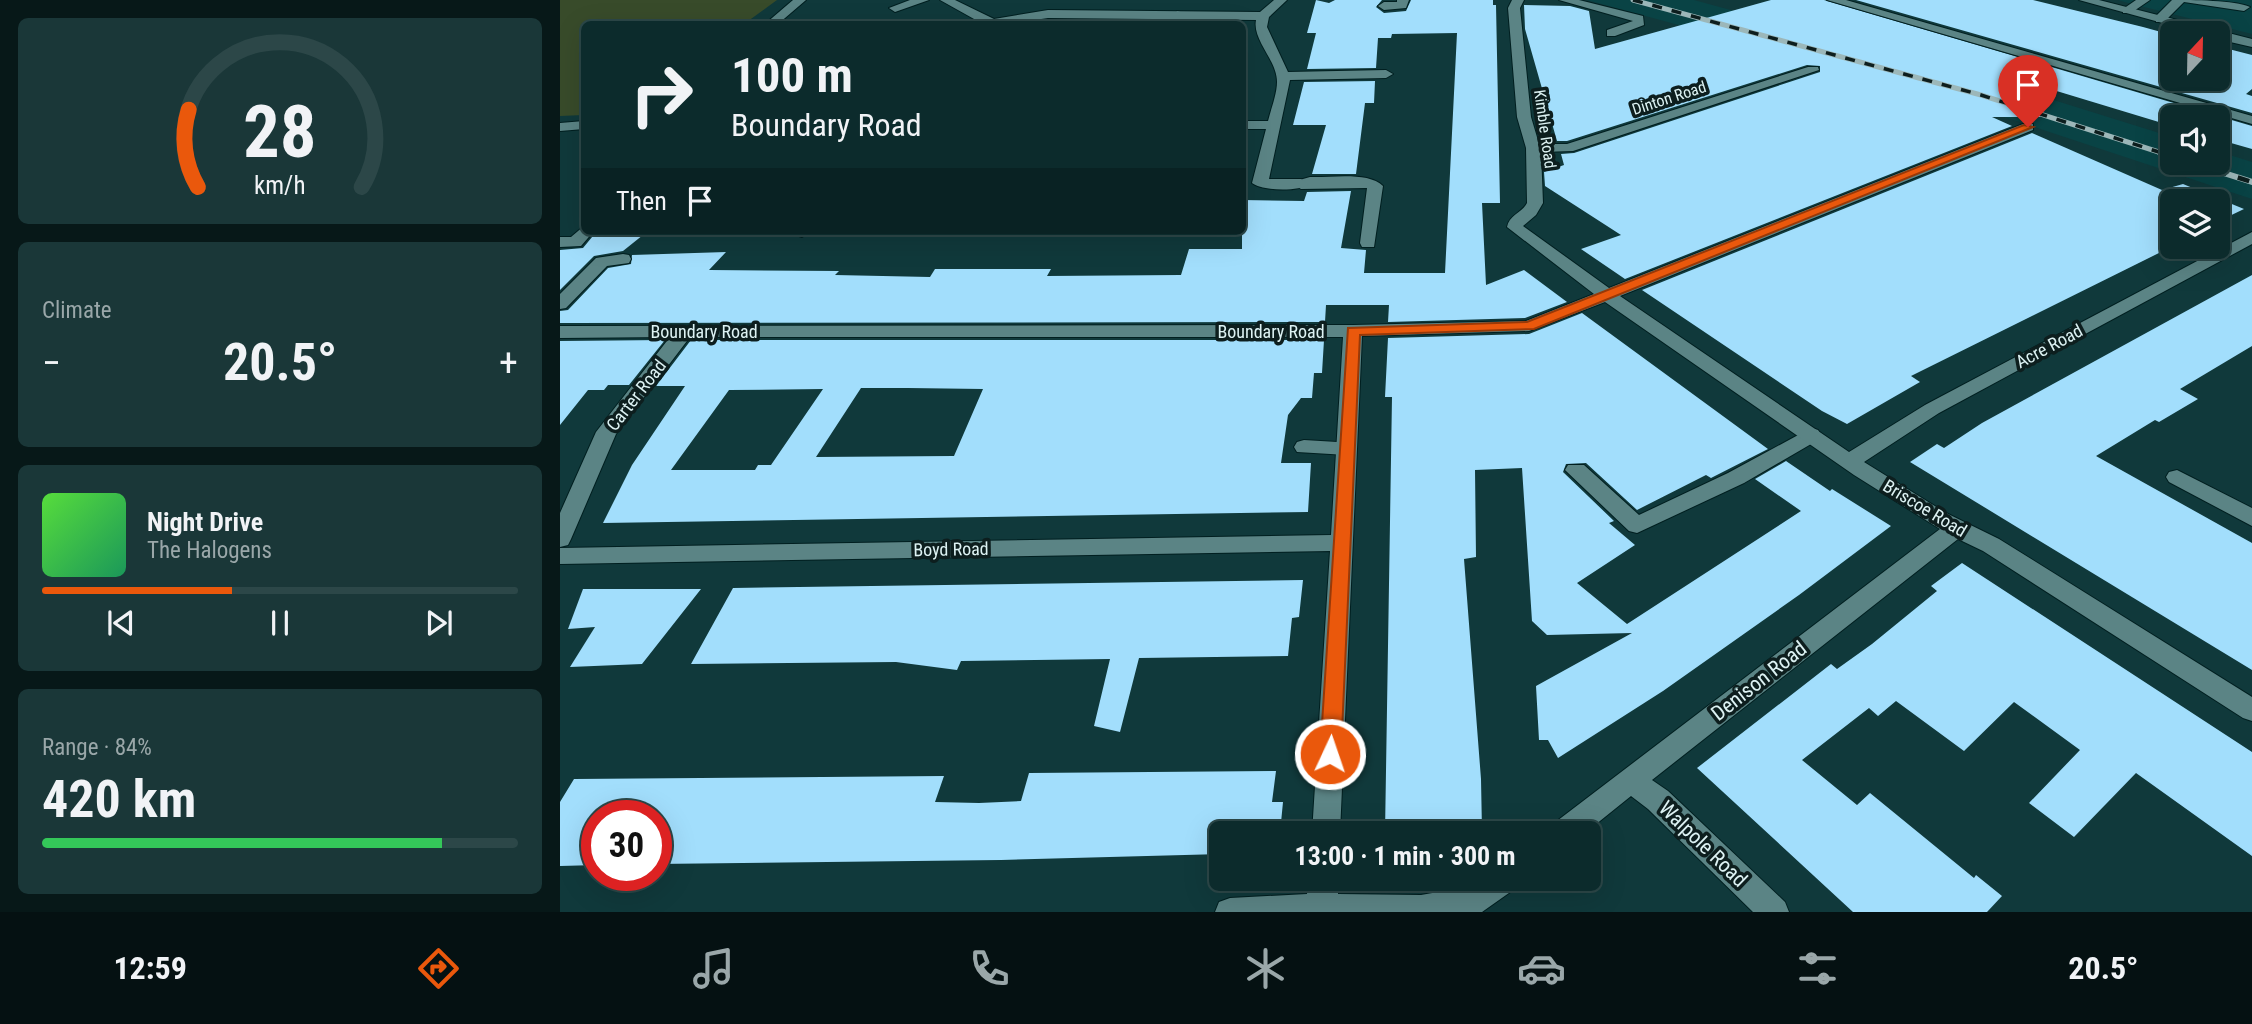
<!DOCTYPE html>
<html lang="en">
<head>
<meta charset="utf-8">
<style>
	:root { --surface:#0c2b2c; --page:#1a3738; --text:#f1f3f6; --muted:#9aa7a9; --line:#2c4748; --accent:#ea580c }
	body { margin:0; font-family:"Roboto Condensed",sans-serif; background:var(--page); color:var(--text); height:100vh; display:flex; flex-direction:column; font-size:26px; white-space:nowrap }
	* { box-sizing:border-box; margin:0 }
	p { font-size:23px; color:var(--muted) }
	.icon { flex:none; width:38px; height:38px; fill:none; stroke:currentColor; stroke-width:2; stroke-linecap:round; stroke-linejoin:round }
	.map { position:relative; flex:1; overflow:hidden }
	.sheet { display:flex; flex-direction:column; gap:18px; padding:18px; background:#071818; width:560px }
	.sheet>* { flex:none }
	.guide { position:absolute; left:21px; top:21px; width:665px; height:214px; border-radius:10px; box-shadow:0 7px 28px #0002,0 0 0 2px var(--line); background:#0c2b2c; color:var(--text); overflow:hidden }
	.needle { width:46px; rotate:22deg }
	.controls { position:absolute; left:1600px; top:21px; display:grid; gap:14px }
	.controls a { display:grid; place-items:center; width:70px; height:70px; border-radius:10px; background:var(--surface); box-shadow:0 7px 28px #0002,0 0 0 2px var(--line); font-size:35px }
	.speed { position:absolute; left:21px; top:800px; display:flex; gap:14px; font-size:35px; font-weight:700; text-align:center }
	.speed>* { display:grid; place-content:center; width:91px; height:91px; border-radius:50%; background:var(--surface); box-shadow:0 7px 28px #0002,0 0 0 2px var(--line); line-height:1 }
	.speed .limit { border:10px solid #d22; background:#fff; color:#111 }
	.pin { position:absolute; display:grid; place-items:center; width:60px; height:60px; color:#fff; margin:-72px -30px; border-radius:50% 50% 50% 0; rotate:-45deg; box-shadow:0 0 7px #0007 }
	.pin .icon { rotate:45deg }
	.me { position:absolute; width:77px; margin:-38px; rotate:3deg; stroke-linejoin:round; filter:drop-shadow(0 0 5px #0008) }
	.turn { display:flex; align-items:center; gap:24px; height:147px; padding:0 35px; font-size:32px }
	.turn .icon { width:91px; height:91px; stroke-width:2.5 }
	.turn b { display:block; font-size:49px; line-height:60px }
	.then { display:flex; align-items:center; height:66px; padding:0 35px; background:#0003; gap:14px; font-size:26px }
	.big { font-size:52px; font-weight:700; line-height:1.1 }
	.sheet .card { flex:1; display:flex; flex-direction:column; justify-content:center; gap:10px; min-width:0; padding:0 24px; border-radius:10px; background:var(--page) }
	.sheet .dial { align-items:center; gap:0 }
	.dial svg { height:182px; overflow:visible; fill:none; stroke:var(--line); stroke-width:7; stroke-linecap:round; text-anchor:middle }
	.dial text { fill:var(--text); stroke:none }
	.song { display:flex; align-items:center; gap:21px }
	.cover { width:84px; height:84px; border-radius:10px; background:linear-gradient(135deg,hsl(110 70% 55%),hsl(150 70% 35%)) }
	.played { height:7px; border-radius:4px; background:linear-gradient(90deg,var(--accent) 40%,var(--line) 40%) }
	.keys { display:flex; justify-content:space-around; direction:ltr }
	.heat { display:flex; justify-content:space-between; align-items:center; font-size:38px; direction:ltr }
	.charge { height:10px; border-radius:5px; background:linear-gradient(90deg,#34c759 84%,var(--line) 0) }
	.trip { position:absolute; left:649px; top:821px; width:392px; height:70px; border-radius:10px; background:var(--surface); box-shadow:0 7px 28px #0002,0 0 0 2px var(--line); font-weight:700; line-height:70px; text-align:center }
	.tabs { display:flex; height:112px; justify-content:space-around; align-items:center; background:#051112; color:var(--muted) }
	.tabs .icon { width:49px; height:49px }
	.tabs .on { color:var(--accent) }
	.tabs b { font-size:32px; color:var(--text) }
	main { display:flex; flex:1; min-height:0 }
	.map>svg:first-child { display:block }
	.built { fill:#094345 }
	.green { fill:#384b2a }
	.building { fill:#a2defc; fill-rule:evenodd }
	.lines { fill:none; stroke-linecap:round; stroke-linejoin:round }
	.lane-casing { stroke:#011f20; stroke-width:2 }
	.street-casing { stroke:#011f20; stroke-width:2 }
	.secondary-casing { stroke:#011f20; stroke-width:2 }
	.lane { fill:#5b8485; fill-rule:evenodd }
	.street { fill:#5b8485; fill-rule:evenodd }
	.secondary { fill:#5b8485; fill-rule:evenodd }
	.rail-far1-casing { stroke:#9cb7b9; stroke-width:5 }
	.rail-casing { stroke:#9cb7b9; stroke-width:6 }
	.rail-far1 { stroke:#0d1e1e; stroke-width:3.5; stroke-dasharray:10; stroke-linecap:butt }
	.rail { stroke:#0d1e1e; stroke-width:4.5; stroke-dasharray:12; stroke-linecap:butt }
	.route { fill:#ea580c; stroke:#983908; stroke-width:2 }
	.labels { text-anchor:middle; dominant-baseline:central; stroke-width:7; stroke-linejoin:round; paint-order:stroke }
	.far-street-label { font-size:16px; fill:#ddf2f3; stroke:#0d1e1e }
	.street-label { font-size:18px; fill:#ddf2f3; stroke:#0d1e1e }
	.near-street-label { font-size:21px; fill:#ddf2f3; stroke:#0d1e1e }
</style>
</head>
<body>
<main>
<section class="sheet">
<div class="card dial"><svg viewBox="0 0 100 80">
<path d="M14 69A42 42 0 1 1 86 69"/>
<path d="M14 69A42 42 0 0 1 10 35" stroke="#ea580c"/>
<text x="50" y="56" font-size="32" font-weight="700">28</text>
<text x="50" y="72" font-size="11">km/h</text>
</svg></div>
<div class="card"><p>Climate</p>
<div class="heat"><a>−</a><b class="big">20.5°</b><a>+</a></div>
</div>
<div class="card">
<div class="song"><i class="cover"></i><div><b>Night Drive</b><p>The Halogens</p></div></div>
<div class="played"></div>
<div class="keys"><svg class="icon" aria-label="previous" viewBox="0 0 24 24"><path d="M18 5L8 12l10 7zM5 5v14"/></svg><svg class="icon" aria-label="pause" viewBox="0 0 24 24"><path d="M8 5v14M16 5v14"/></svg><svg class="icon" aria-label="next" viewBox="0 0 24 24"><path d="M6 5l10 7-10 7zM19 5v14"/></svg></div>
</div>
<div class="card"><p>Range · 84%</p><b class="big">420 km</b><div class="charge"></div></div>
</section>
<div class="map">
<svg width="1692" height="912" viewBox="0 0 1692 912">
	<rect width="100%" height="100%" fill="#10393b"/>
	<!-- built -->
	<path class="built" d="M 1027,0 L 1134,0 L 1452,87 L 1612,137 L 1612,163 L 1657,163 L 1657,151 L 1692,162 L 1692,199 L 1390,99 Z
		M 1558,0 L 1692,0 L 1692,34 L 1568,3 Z"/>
	<!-- green -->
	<path class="green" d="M 0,0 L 217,0 L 184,24 L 24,24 L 24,115 L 0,116 Z"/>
	<!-- building -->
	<path class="building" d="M 756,0 L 769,3 L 775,0 L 822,0 L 816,7 L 824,13 L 846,11 L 851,0 L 933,0 L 933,5 L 936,5 L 940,203 L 922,203 L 926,285 L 964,270 L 1007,302 L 965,318 L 828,322 L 829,305 L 766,305 L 765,322 L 0,323 L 0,311 L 8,310 L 48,268 L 71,264 L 72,255 L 166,252 L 149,270 L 279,271 L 275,275 L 370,277 L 375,269 L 491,269 L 487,276 L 621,275 L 629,249 L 682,249 L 682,200 L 744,201 L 747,192 L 791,191 L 781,248 L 806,250 L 804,273 L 885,273 L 897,33 L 832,34 L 831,38 L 818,38 L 816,68 L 747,69 L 756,33 L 747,33 Z
		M 1211,0 L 1264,0 L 1692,126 L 1692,149 L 1657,139 L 1657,117 L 1612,117 L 1612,126 L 1490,89 L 1480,117 L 1432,117 L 1452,126 L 1065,279 L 1021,249 L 1061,235 L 985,186 L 984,172 L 1004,165 L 1001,154 L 1014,153 L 1260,72 L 1260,66 L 1247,65 L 1007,141 L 997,141 L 965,29 L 964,5 L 1010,6 L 1029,11 L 1035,49 Z
		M 1296,0 L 1473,0 L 1583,27 L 1612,35 L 1612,79 L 1657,79 L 1657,46 L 1692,55 L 1692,89 L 1686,94 L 1692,96 L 1692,113 Z
		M 815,81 L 814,103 L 805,103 L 796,174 L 752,174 L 766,125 L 733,125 L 744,82 Z
		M 1472,133 L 1602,190 L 1623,184 L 1684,209 L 1657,222 L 1657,201 L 1612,201 L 1612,243 L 1600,249 L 1603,251 L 1351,376 L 1360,382 L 1287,424 L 1262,411 L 1082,290 Z
		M 37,231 L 88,231 L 63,251 L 34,256 L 0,290 L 0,250 L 23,248 Z
		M 1692,275 L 1692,346 L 1620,389 L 1638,399 L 1599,422 L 1595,420 L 1536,456 L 1692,543 L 1692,670 L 1350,462 L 1377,444 L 1384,448 L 1422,423 Z
		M 1022,313 L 1208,449 L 1151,478 L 1146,475 L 1077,510 L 1026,463 L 1006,464 L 1003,472 L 1054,521 L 1049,523 L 1075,545 L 1017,583 L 1067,624 L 1241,511 L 1195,479 L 1226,461 L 1270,491 L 1272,489 L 1331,526 L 1239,595 L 1103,691 L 998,758 L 988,740 L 979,740 L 976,686 L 1072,633 L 987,635 L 972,621 L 962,468 L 915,470 L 916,557 L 904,559 L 921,779 L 922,831 L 825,833 L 832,397 L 825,397 L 828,338 L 969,334 Z
		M 105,340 L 69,385 L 48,385 L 44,390 L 28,390 L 0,425 L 0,341 Z
		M 131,340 L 764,340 L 762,373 L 754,373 L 752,398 L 741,398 L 728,415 L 721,463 L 751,463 L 748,512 L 43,523 L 72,465 L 125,386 L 96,386 ZM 301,388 L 348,388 L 423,389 L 394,456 L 256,457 ZM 263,389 L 211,465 L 198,465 L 195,470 L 111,470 L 169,390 Z
		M 1402,563 L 1692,752 L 1692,856 L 1576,773 L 1514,837 L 1469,803 L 1520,750 L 1454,702 L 1404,751 L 1336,701 L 1318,716 L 1309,708 L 1242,760 L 1297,805 L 1310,793 L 1414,878 L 1416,875 L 1442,896 L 1427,912 L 1293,912 L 1137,768 L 1271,664 L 1277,669 L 1312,644 L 1377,591 L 1371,586 Z
		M 743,580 L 739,617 L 732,618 L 728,656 L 579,658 L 560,732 L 534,726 L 550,659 L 401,661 L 397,670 L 336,662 L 131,664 L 173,588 Z
		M 23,589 L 141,589 L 82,664 L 10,667 L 35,627 L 8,629 Z
		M 716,771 L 712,802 L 723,802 L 720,833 L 662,833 L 662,854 L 441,860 L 96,864 L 96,816 L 37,816 L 37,865 L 0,866 L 0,802 L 14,779 L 384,776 L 375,802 L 419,803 L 461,801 L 469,773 Z"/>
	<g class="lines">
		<defs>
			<path id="lane" d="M 837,0 L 849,0 L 846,8 L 824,10 L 818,6 L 824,2 L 837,2 Z
				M 1576,0 L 1590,0 L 1571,13 L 1563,13 L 1563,9 Z
				M 617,11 L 627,14 L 622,24 L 610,24 Z
				M 750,177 C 770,178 808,171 823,186 L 814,247 L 802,247 L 800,243 L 807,188 L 741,189 L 733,184 L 736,181 Z
				M 24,226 L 24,231 L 34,231 L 21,246 L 0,247 L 0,237 L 11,237 Z
				M 234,231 L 250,231 L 250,232 L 242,237 L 236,235 Z
				M 63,254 L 69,255 L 71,259 L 69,263 L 47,266 L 6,308 L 0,309 L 0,294 L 36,258 Z
				M 1251,428 L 1258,430 L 1261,435 L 1258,440 L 1184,483 L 1077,533 L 1069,531 L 1005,470 L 1008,465 L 1024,465 L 1079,515 L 1168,473 Z
				M 744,440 L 794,443 L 797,448 L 794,453 L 787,455 L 737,452 L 734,447 L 737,442 Z"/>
			<path id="street" d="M 233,0 L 246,0 L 218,24 L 205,24 Z
				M 350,0 L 369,0 L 335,12 L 329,8 Z
				M 380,0 L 395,0 L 434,19 L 488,10 L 700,12 L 714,0 L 727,0 L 709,17 L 707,27 L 728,72 L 826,70 L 833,74 L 826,78 L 730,80 L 709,179 L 741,179 L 749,184 C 739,192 702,191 692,183 L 706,129 L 682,129 L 682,121 L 708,121 C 711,109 717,94 717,82 C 717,60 692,40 696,20 L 488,18 L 447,24 L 423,24 Z
				M 952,0 L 964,0 L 960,8 L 971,117 L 979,144 L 1007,144 L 1248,67 L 1258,67 L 1259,70 L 1013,151 L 981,152 L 983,203 L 976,215 L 963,226 L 1049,288 L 1463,124 L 1473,124 L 1473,130 L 1060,296 L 1289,452 L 1365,405 L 1692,232 L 1692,244 L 1379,413 L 1304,462 L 1386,513 L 1439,539 L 1692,697 L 1692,721 L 1683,718 L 1423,551 L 1398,539 L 1092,780 L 1108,791 L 1225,902 L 1229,912 L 1193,912 L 1088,809 L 1071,796 L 1025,833 L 989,833 L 993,824 L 1380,529 L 1294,475 L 1045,302 L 969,331 L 802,336 L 780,833 L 752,833 L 770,551 L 0,564 L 0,548 L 771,535 L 783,337 L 130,337 L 56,434 L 11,539 L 8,545 L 0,547 L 0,513 L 36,432 L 110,337 L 0,338 L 0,326 L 793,325 L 966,321 L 1034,294 L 947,227 C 949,215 962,213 967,203 L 966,148 L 957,117 L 948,8 Z
				M 999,0 L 1019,0 L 1083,16 L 1084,25 L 1055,36 L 1047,36 L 1047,30 L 1073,21 Z
				M 1267,0 L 1286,0 L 1692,116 L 1692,124 Z
				M 1612,0 C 1632,0 1675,0 1690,7 L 1684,11 L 1624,2 L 1604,22 L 1596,22 L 1596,16 Z
				M 24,121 L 24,129 L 0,131 L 0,123 Z
				M 1617,470 L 1692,508 L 1692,526 L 1609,482 L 1606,477 L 1609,472 Z
				M 748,878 L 778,878 L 778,894 L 861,895 L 912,886 L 922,878 L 960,878 L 956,888 L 922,912 L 655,912 L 659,902 L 670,898 L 747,894 Z"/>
			<path id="secondary" d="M 1519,0 L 1539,0 L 1692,39 L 1692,47 L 1657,39 L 1657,33 L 1639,33 Z"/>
		</defs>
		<!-- lane casing -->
		<use href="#lane" class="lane-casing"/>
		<!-- street casing -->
		<use href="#street" class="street-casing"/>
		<!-- secondary casing -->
		<use href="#secondary" class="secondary-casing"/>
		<!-- lane -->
		<use href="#lane" class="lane"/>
		<!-- street -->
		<use href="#street" class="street"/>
		<!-- secondary -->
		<use href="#secondary" class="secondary"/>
		<defs>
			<path id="rail-far1" d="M 1073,0 L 1421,95 L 1605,154"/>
			<path id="rail" d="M 1599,152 L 1612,156
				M 1632,163 L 1692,182"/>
		</defs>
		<!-- rail-far1 casing -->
		<use href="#rail-far1" class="rail-far1-casing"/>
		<!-- rail casing -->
		<use href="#rail" class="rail-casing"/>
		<!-- rail-far1 -->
		<use href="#rail-far1" class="rail-far1"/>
		<!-- rail -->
		<use href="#rail" class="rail"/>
	</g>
	<!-- route -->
	<path class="route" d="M 1464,125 L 1473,127 L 974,329 L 800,335 L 781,754 L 778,760 L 770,763 L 763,760 L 760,754 L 788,328 L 967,322 Z"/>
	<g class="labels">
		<!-- far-street labels -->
		<g class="far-street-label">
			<text transform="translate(1109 98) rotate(-18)">Dinton Road</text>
			<text transform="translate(985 129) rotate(82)">Kimble Road</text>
		</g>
		<!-- street labels -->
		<g class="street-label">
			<text x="144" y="331">Boundary Road</text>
			<text x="711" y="331">Boundary Road</text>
			<text transform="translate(1489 346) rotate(-28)">Acre Road</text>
			<text transform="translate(76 395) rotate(-52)">Carter Road</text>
			<text transform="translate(1365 508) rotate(31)">Briscoe Road</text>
			<text transform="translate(391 549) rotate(-1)">Boyd Road</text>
		</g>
		<!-- near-street labels -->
		<g class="near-street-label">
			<text transform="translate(1199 681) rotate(-38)">Denison Road</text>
			<text transform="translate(1143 844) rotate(44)">Walpole Road</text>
		</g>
	</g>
</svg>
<div class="controls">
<a><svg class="needle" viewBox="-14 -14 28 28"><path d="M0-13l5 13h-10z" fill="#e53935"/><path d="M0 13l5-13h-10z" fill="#9aa7a9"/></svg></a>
<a><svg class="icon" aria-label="sound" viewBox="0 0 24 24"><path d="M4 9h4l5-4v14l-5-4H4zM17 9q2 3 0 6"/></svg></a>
<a><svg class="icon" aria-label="layers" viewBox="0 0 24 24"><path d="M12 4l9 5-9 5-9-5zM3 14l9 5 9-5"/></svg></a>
</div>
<div class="speed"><div class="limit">30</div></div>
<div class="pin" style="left:1468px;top:127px;background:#d93025"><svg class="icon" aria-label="arrive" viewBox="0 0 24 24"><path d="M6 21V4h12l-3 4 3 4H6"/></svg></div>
<svg class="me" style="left:770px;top:754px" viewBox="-20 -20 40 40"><circle r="17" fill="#ea580c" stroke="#fff" stroke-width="3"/><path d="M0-11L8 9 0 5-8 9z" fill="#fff"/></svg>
<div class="trip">13:00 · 1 min · 300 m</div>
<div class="guide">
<div class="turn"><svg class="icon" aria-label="right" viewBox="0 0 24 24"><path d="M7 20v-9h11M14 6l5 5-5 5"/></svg><div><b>100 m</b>Boundary Road</div></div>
<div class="then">Then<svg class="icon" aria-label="arrive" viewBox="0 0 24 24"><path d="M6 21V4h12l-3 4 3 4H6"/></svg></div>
</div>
</div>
</main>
<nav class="tabs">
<b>12:59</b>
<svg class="icon on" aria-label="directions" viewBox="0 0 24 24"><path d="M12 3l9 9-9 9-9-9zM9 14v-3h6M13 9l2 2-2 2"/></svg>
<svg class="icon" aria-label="music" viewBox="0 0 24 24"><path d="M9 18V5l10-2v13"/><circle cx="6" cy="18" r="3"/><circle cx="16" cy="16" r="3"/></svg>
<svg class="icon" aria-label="phone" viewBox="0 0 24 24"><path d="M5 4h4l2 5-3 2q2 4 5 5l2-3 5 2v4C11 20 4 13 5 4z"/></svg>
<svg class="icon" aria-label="climate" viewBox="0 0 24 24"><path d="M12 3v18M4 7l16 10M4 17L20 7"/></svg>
<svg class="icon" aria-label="car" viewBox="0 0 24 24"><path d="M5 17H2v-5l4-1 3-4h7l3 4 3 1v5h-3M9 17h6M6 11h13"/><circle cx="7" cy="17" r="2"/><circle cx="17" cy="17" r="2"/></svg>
<svg class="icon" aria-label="filters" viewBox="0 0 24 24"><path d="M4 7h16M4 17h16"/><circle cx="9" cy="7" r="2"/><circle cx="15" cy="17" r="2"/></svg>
<b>20.5°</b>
</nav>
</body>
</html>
